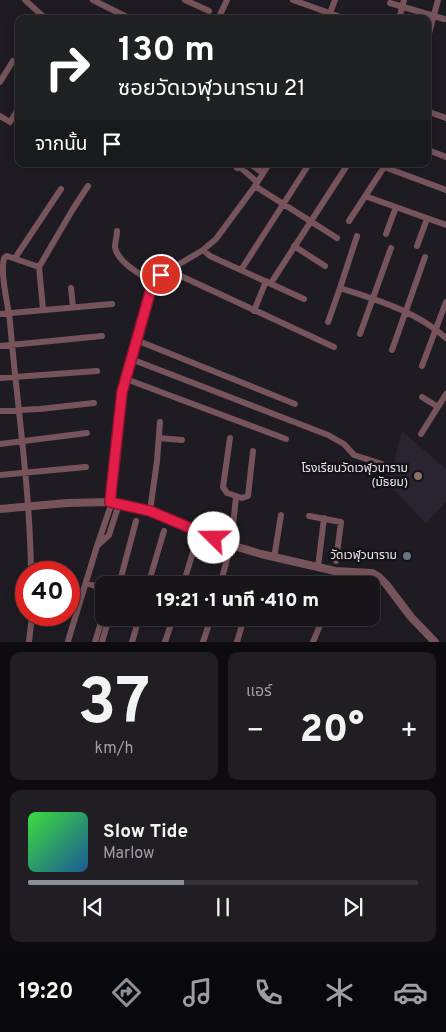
<!DOCTYPE html>
<html lang="th">
<head>
<meta charset="utf-8">
<style>
	:root { --surface:#17141a; --page:#201d23; --text:#f1f3f6; --muted:#9e9ea2; --line:#363339; --accent:#8c9099 }
	body { margin:0; font-family:Overpass,"Noto Sans Thai",sans-serif; background:var(--page); color:var(--text); height:100vh; display:flex; flex-direction:column; font-size:19px; white-space:nowrap }
	* { box-sizing:border-box; margin:0 }
	p { font-size:16px; color:var(--muted) }
	.icon { flex:none; width:28px; height:28px; fill:none; stroke:currentColor; stroke-width:2; stroke-linecap:round; stroke-linejoin:round }
	.map { position:relative; height:642px; overflow:hidden }
	.details { display:flex; flex-direction:column; gap:10px; padding:10px; background:#0d0b0e; flex:1 }
	.details>* { flex:none }
	.top-card { position:absolute; left:15px; top:15px; width:416px; height:152px; border-radius:10px; box-shadow:0 2px 12px #0003,0 0 0 1px var(--line); background:#202124; color:#fff; overflow:hidden }
	.speed { position:absolute; left:15px; top:561px; display:flex; gap:10px; font-size:25px; font-weight:700; text-align:center }
	.speed>* { display:grid; place-content:center; width:65px; height:65px; border-radius:50%; background:var(--surface); box-shadow:0 2px 12px #0003,0 0 0 1px var(--line); line-height:1 }
	.speed .limit { border:8px solid #d22; background:#fff; color:#111 }
	.pin { position:absolute; display:grid; place-items:center; width:42px; height:42px; color:#fff; margin:-21px; border:2px solid #fff; border-radius:50%; box-shadow:0 1px 5px #0007 }
	.me { position:absolute; width:55px; margin:-28px; rotate:292deg; stroke-linejoin:round; filter:drop-shadow(0 0 4px #0008) }
	.turn { display:flex; align-items:center; gap:18px; height:105px; padding:0 20px; font-size:22px }
	.turn .icon { width:65px; height:65px; stroke-width:2.5 }
	.turn b { display:block; font-size:35px; line-height:42px }
	.then { display:flex; align-items:center; height:48px; padding:0 20px; background:#0003; gap:10px; font-size:19px }
	.big { font-size:38px; font-weight:800; line-height:1.1 }
	.details .tile { flex:1; display:flex; flex-direction:column; justify-content:center; gap:8px; min-width:0; padding:0 18px; border-radius:10px; background:var(--page) }
	.details .dial { align-items:center; gap:0 }
	.dial b { font-size:65px; line-height:1 }
	.song { display:flex; align-items:center; gap:15px }
	.cover { width:60px; height:60px; border-radius:8px; background:linear-gradient(135deg,hsl(120 70% 55%),hsl(210 70% 35%)) }
	.played { height:5px; border-radius:2px; background:linear-gradient(90deg,var(--accent) 40%,var(--line) 40%) }
	.keys { display:flex; justify-content:space-around; direction:ltr }
	.heat { display:flex; justify-content:space-between; align-items:center; font-size:28px; direction:ltr }
	.details .tiles { flex:1; display:grid; gap:10px; grid-template-columns:1fr 1fr }
	.tile:last-child { grid-column:span 2 }
	.trip { position:absolute; left:95px; top:576px; width:285px; height:50px; border-radius:10px; background:var(--surface); box-shadow:0 2px 12px #0003,0 0 0 1px var(--line); font-weight:800; line-height:50px; text-align:center }
	.tab-bar { display:flex; height:80px; justify-content:space-around; align-items:center; background:#09080a; color:var(--muted) }
	.tab-bar .icon { width:35px; height:35px }
	.tab-bar .selected { color:var(--accent) }
	.tab-bar b { font-size:22px; color:var(--text) }
	.map>svg:first-child { display:block }
	.built { fill:#2a2430 }
	.lines { fill:none; stroke-linecap:round; stroke-linejoin:round }
	.minor { stroke:#77545b; stroke-width:6 }
	.tertiary { stroke:#77545b; stroke-width:8 }
	.route-casing { stroke:#92132f; stroke-width:12 }
	.route { stroke:#e11d48; stroke-width:9 }
	.education-dot { fill:#8d6e63; stroke:#151218; stroke-width:2 }
	.worship-dot { fill:#6b7280; stroke:#151218; stroke-width:2 }
	.labels { text-anchor:middle; dominant-baseline:central; stroke-width:5; stroke-linejoin:round; paint-order:stroke }
	.poi-label { font-size:12px; fill:#edeaef; stroke:#151218; text-anchor:end }
</style>
</head>
<body>
<div class="map">
<svg width="446" height="642" viewBox="0 0 446 642">
	<rect width="100%" height="100%" fill="#1f1b22"/>
	<!-- built -->
	<path class="built" d="M 402,431 L 446,469 L 446,502 L 426,523 L 388,484 Z"/>
	<g class="lines">
		<!-- minor -->
		<path class="minor" d="M 25,0 L 46,19
			M 93,0 L 131,19
			M 185,0 L 209,11
			M 293,0 L 346,19
			M 390,3 L 444,19
			M 330,13 L 335,0
			M 218,19 L 227,0
			M 399,19 L 404,0
			M 428,37 L 438,0
			M 0,82 L 13,61
			M 429,112 L 446,118
			M 0,116 L 10,122 L 19,108
			M 428,150 L 446,157
			M 234,164 L 237,168 L 241,168 L 246,164
			M 250,164 L 263,173
			M 376,164 L 446,190
			M 241,168 L 257,182
			M 255,186 L 337,238
			M 365,196 L 446,225
			M 349,221 L 386,164
			M 117,231 C 117,236 115,242 115,247 C 117,262 141,275 153,282
			M 386,234 L 396,207
			M 294,246 L 325,266
			M 417,246 L 427,219
			M 203,250 L 210,256 L 304,299
			M 15,258 L 61,189
			M 241,270 L 309,164
			M 170,271 L 334,347
			M 271,283 L 348,164
			M 71,288 L 73,307
			M 340,288 L 357,236
			M 43,309 L 39,267 L 73,209 L 88,186
			M 254,311 L 266,281
			M 0,314 L 112,304
			M 328,322 L 340,288 C 377,300 416,311 446,338
			M 360,334 L 391,248
			M 136,340 L 295,404
			M 0,346 L 102,336
			M 392,350 L 425,257
			M 131,359 L 328,435 L 344,444 L 354,455 L 382,464
			M 422,366 L 446,302
			M 0,378 L 97,371
			M 126,379 L 286,439
			M 422,397 L 438,407
			M 0,411 L 40,409 L 94,403
			M 421,434 L 446,394
			M 159,438 L 182,440
			M 230,438 L 223,487 L 227,493 L 242,498 L 248,496 L 253,451
			M 0,444 L 87,433
			M 0,475 L 86,467
			M 110,502 L 122,392 L 153,282 L 161,275 L 203,250 L 216,239 L 255,186 L 269,164
			M 112,502 L 97,546 L 109,535 L 119,504
			M 150,511 L 157,461 L 160,422
			M 309,516 L 341,522 L 336,561
			M 274,558 L 281,515
			M 318,567 L 324,518
			M 31,572 C 30,488 17,405 10,322 C 8,303 0,275 4,258 L 7,256 L 39,267
			M 86,583 L 104,589
			M 119,585 L 136,521
			M 148,585 L 164,531
			M 183,585 L 196,542
			M 220,585 L 231,545 L 236,497
			M 336,585 L 341,572
			M 68,641 L 97,546
			M 29,642 L 32,615
			M 95,642 L 104,612
			M 102,642 L 109,618
			M 132,642 L 139,618
			M 165,642 L 173,618
			M 203,642 L 211,618
			M 237,642 L 244,618
			M 313,642 L 323,618"/>
		<!-- tertiary -->
		<path class="tertiary" d="M 0,509 L 67,503 L 110,502 L 150,511 L 231,545 L 261,554 L 335,571 L 372,573 L 379,577 L 386,584 L 411,617 L 435,642"/>
	</g>
	<g class="lines">
		<defs>
			<path id="route" d="M 161,275 L 153,282 L 122,392 L 110,502 L 150,511 L 214,538"/>
		</defs>
		<!-- route casing -->
		<use href="#route" class="route-casing"/>
		<!-- route -->
		<use href="#route" class="route"/>
	</g>
	<!-- markers -->
	<circle class="education-dot" cx="418" cy="476" r="5"/>
	<circle class="worship-dot" cx="407" cy="556" r="5"/>
	<g class="labels">
		<!-- poi labels -->
		<g class="poi-label">
			<text x="408" y="469">โรงเรียนวัดเวฬุวนาราม<tspan x="408" dy="14">(มัธยม)</tspan></text>
			<text x="397" y="556">วัดเวฬุวนาราม</text>
		</g>
	</g>
</svg>
<div class="speed"><div class="limit">40</div></div>
<div class="pin" style="left:161px;top:275px;background:#d93025"><svg class="icon" aria-label="arrive" viewBox="0 0 24 24"><path d="M6 21V4h12l-3 4 3 4H6"/></svg></div>
<svg class="me" style="left:214px;top:538px" viewBox="-20 -20 40 40"><circle r="19" fill="#fff"/><path d="M0-13L10 11 0 6-10 11z" fill="#e11d48"/></svg>
<div class="trip">19:21 · 1 นาที · 410 m</div>
<div class="top-card">
<div class="turn"><svg class="icon" aria-label="right" viewBox="0 0 24 24"><path d="M7 20v-9h11M14 6l5 5-5 5"/></svg><div><b>130 m</b>ซอยวัดเวฬุวนาราม 21</div></div>
<div class="then">จากนั้น<svg class="icon" aria-label="arrive" viewBox="0 0 24 24"><path d="M6 21V4h12l-3 4 3 4H6"/></svg></div>
</div>
</div>
<section class="details">
<div class="tiles">
<div class="tile dial"><b>37</b><p>km/h</p></div>
<div class="tile"><p>แอร์</p>
<div class="heat"><a>−</a><b class="big">20°</b><a>+</a></div>
</div>
<div class="tile">
<div class="song"><i class="cover"></i><div><b>Slow Tide</b><p>Marlow</p></div></div>
<div class="played"></div>
<div class="keys"><svg class="icon" aria-label="previous" viewBox="0 0 24 24"><path d="M18 5L8 12l10 7zM5 5v14"/></svg><svg class="icon" aria-label="pause" viewBox="0 0 24 24"><path d="M8 5v14M16 5v14"/></svg><svg class="icon" aria-label="next" viewBox="0 0 24 24"><path d="M6 5l10 7-10 7zM19 5v14"/></svg></div>
</div>
</div>
</section>
<nav class="tab-bar">
<b>19:20</b>
<svg class="icon selected" aria-label="directions" viewBox="0 0 24 24"><path d="M12 3l9 9-9 9-9-9zM9 14v-3h6M13 9l2 2-2 2"/></svg>
<svg class="icon" aria-label="music" viewBox="0 0 24 24"><path d="M9 18V5l10-2v13"/><circle cx="6" cy="18" r="3"/><circle cx="16" cy="16" r="3"/></svg>
<svg class="icon" aria-label="phone" viewBox="0 0 24 24"><path d="M5 4h4l2 5-3 2q2 4 5 5l2-3 5 2v4C11 20 4 13 5 4z"/></svg>
<svg class="icon" aria-label="climate" viewBox="0 0 24 24"><path d="M12 3v18M4 7l16 10M4 17L20 7"/></svg>
<svg class="icon" aria-label="car" viewBox="0 0 24 24"><path d="M5 17H2v-5l4-1 3-4h7l3 4 3 1v5h-3M9 17h6M6 11h13"/><circle cx="7" cy="17" r="2"/><circle cx="17" cy="17" r="2"/></svg>
</nav>
</body>
</html>
